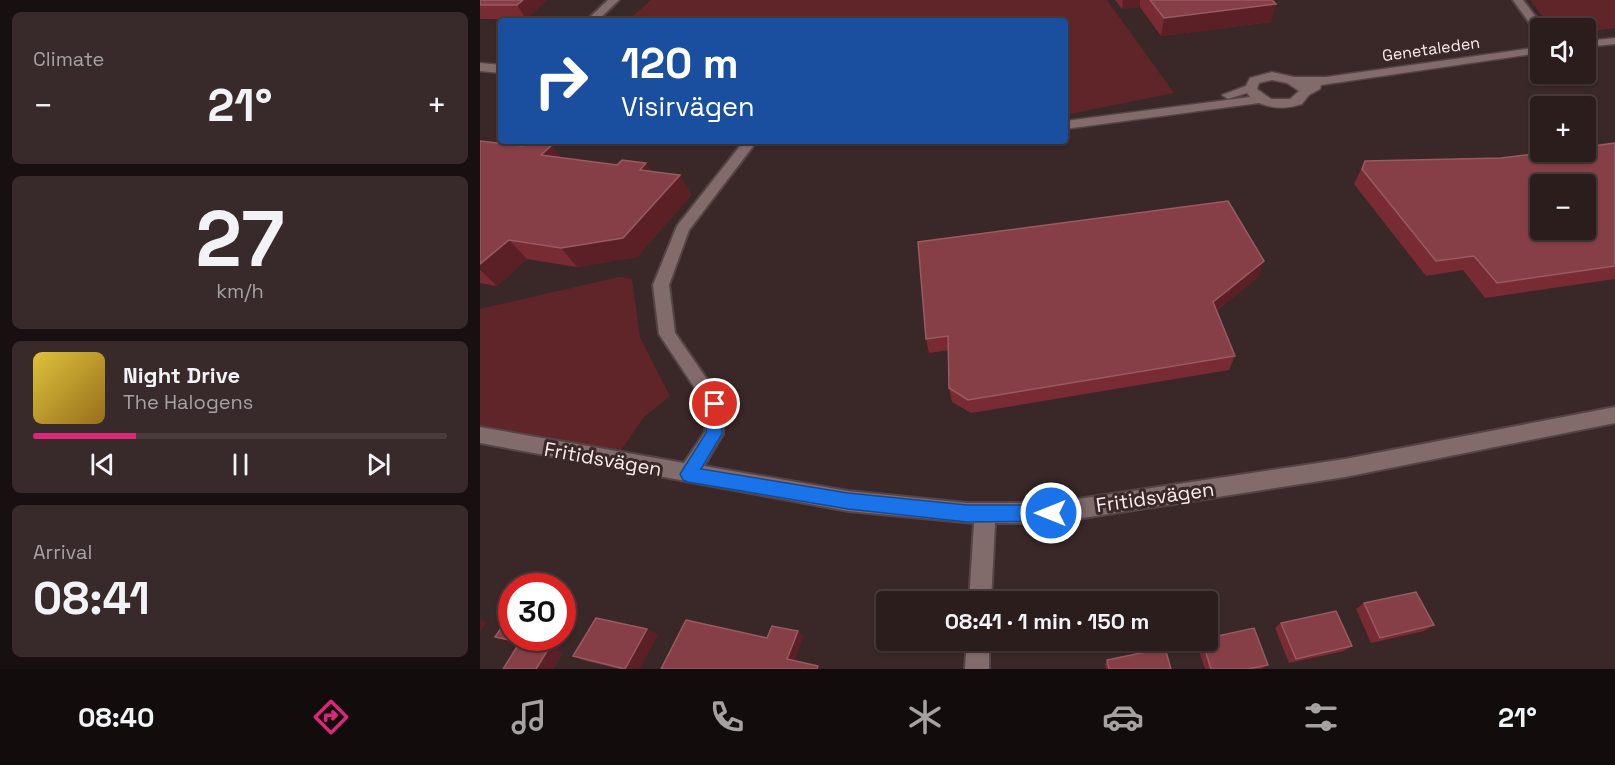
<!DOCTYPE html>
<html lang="en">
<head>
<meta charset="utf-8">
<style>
	:root { --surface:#2c1d1d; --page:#382a2a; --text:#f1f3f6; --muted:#a6a2a4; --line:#483b3b; --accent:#db2777 }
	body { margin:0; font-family:"Space Grotesk",sans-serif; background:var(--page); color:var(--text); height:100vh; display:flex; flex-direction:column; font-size:22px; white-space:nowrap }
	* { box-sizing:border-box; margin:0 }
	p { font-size:20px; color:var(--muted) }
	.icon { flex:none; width:33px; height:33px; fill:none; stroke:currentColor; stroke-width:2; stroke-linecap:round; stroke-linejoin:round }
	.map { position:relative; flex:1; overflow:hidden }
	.sheet { display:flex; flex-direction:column; gap:12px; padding:12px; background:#181010; width:480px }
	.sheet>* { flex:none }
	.banner { position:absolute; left:18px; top:18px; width:570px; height:126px; border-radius:6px; box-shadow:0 2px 4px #0004,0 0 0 2px var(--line); background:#1a4fa0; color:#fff; overflow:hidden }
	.buttons { position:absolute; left:1050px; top:18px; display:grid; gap:12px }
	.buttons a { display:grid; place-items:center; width:66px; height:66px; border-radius:6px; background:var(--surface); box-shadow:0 2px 4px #0004,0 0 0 2px var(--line); font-size:30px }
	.speed { position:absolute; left:18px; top:573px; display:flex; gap:12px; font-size:30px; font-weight:700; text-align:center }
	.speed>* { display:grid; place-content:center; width:78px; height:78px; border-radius:50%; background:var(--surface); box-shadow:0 2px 4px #0004,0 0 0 2px var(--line); line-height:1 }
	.speed .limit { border:9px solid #d22; background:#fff; color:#111 }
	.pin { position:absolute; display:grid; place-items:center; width:51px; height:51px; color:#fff; margin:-26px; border:3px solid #fff; border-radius:50%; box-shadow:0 2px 6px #0007 }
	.me { position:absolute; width:66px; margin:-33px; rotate:270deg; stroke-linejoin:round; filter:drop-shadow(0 0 4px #0008) }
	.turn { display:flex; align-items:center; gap:21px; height:126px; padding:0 24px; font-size:27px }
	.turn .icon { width:78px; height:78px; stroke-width:2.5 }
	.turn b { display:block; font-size:42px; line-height:51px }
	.big { font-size:45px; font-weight:700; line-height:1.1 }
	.sheet .tile { flex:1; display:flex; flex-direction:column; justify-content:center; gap:9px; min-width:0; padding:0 21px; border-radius:9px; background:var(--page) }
	.sheet .dial { align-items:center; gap:0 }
	.dial b { font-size:78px; line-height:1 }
	.song { display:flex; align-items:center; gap:18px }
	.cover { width:72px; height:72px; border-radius:9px; background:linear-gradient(135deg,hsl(50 70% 55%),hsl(40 70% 35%)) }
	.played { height:6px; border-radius:3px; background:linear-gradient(90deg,var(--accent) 25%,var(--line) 25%) }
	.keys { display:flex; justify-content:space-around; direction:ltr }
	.heat { display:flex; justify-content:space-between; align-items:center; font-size:33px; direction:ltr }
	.trip { position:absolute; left:396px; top:591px; width:342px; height:60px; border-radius:6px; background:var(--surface); box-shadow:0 2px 4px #0004,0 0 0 2px var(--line); font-weight:700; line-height:60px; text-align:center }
	.tab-bar { display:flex; height:96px; justify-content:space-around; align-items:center; background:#120c0c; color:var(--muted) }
	.tab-bar .icon { width:42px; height:42px }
	.tab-bar .active { color:var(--accent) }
	.tab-bar b { font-size:27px; color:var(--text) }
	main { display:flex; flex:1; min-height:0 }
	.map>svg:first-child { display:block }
	.green { fill:#5f2529 }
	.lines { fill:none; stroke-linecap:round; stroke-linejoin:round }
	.street-casing { stroke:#544445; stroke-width:4 }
	.secondary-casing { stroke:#544445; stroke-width:3 }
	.street { fill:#826b6b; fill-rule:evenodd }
	.secondary { fill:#826b6b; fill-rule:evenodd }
	.wall { fill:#792b33 }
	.shaded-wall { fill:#5a2026 }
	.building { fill:#873f47; stroke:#995a61; stroke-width:1.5; fill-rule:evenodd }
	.route { fill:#1a73e8; stroke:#114b97; stroke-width:1.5 }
	.labels { text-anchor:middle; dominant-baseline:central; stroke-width:6; stroke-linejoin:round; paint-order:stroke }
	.far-street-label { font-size:16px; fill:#faecec; stroke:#3a2727 }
	.street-label { font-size:20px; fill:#faecec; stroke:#3a2727 }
</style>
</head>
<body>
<main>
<section class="sheet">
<div class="tile"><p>Climate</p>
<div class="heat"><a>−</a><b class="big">21°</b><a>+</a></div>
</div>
<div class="tile dial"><b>27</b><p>km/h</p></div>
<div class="tile">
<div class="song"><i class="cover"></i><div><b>Night Drive</b><p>The Halogens</p></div></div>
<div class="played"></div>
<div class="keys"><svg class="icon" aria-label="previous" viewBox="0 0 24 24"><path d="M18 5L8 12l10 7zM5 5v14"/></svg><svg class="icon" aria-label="pause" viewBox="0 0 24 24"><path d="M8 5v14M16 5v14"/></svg><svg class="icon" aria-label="next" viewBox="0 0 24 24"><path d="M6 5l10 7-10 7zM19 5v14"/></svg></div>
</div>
<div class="tile"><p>Arrival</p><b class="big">08:41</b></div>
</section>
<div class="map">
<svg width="1135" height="669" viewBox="0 0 1135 669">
	<rect width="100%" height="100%" fill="#3a2727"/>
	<!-- green -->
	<path class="green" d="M 171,0 L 627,0 L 694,93 L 585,115 L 585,21 L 147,21 Z
		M 1050,0 L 1135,0 L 1135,28 L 1106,32 L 1106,28 L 1072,28 Z
		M 139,277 L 152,279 L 160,337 L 190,396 L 164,417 L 137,456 L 0,429 L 0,309 Z"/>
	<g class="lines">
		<defs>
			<path id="street" d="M 128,0 L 139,0 L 117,21 L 106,21 Z
				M 1033,0 L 1043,0 L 1064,28 L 1060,28 L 1060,33 L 1056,32 Z
				M 264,141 L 277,141 L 209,230 L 189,285 L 195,333 L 244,404 L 243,434 L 224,466 L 368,491 L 487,503 L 571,503 L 865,459 L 1135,407 L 1135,423 L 865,477 L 571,523 L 515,523 L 511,602 L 489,602 L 494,523 L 368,511 L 0,443 L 0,427 L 204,463 L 225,432 L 226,405 L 179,334 L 173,285 L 197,226 Z
				M 487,640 L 509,640 L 509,669 L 485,669 Z"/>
			<path id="secondary" d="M 1135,38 L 1135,44 L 1106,47 L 1106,41 Z
				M 1060,47 L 1060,53 L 841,85 L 840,89 L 829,95 L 822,104 C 807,109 794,109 779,103 L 585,129 L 585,121 L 770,97 L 767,93 L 748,99 L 742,95 L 766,86 L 770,78 L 792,72 L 814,77 L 846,77 ZM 792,80 L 807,83 L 819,91 L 810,99 L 791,99 L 777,89 L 779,83 Z
				M 0,63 L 21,65 L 21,73 L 0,71 Z"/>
		</defs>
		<!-- street casing -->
		<use href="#street" class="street-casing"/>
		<!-- secondary casing -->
		<use href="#secondary" class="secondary-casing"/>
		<!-- street -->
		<use href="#street" class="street"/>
		<!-- secondary -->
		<use href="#secondary" class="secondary"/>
	</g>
	<!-- wall -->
	<path class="wall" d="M 0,0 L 67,0 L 46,19 L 0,19 Z
		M 635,0 L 792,0 L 791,22 L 681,36 L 660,7 L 642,9 Z
		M 0,141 L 42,146 L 81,158 L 200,175 L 211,195 L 157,257 L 97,267 L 47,259 L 17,286 L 0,283 Z
		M 1135,143 L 1135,279 L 1005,298 L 983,270 L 946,276 L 874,184 L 885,161 L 1021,158 Z
		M 779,276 L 737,310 L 755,356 L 749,370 L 491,413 L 472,402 L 469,388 L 469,350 L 449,353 L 446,339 Z
		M 884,603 L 954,625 L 944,631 L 891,643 L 876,609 Z
		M 85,609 L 98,615 L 77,651 L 82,653 L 73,669 L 23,669 L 39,644 L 15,637 Z
		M 801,623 L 872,646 L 864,651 L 809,663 L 795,628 Z
		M 178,634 L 159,669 L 140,669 L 106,661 L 93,656 Z
		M 721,640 L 728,640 L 788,665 L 781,669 L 725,669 L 717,645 Z
		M 627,660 L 691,669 L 626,669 L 625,664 Z"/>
	<!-- shaded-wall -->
	<path class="shaded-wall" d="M 43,0 L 67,0 L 46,19 L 37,5 Z
		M 643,0 L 660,0 L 660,7 L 642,9 Z
		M 796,4 L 791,22 L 681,36 L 684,18 Z
		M 72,145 L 86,165 L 61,155 Z
		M 166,163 L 178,182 L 160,170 Z
		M 200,175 L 211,195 L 157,257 L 97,267 L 81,248 Z
		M 29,240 L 47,259 L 17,286 L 0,270 L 0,264 Z
		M 784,261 L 779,276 L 729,316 L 733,302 Z
		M 85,609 L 98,615 L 77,651 L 82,653 L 73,669 L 56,669 L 63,647 L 68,638 L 82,638 L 82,614 Z
		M 0,620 L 7,622 L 0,633 Z
		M 167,629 L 178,634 L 159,669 L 145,669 Z
		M 318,631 L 324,636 L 314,663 L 307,659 Z"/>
	<!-- building -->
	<path class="building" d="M 0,0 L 43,0 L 37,5 L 0,5 Z
		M 670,0 L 792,0 L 796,4 L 684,18 Z
		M 0,141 L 42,146 L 47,142 L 72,145 L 61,155 L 137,165 L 142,160 L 166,163 L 160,170 L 200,175 L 143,238 L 81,248 L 29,240 L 0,264 Z
		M 1135,143 L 1135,266 L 1017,283 L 994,256 L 956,261 L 882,169 L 885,161 L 1021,158 L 1073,152 L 1106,152 L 1106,147 ZM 1060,184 L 1106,184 L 1106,230 L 1060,230 Z
		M 748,201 L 784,261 L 733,302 L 755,356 L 488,400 L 469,388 L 468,336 L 446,339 L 438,242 Z
		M 936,592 L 954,625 L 900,638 L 884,603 Z
		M 856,611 L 872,646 L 816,659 L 801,623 Z
		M 32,612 L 32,638 L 68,638 L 63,647 L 69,648 L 56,669 L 23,669 L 40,642 L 15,637 Z
		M 116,618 L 167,629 L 145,669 L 93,656 Z
		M 206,620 L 287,638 L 292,626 L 318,631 L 307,659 L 338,666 L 337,669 L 181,669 Z
		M 774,628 L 788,665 L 768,669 L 731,669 L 722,640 L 728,640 L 728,638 Z
		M 685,648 L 691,669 L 629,669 L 627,660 Z"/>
	<!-- route -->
	<path class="route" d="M 235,397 L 242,404 L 242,434 L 221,469 L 368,493 L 487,505 L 571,505 L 577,507 L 579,513 L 577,518 L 571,521 L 487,522 L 368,509 L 208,482 L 203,480 L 200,474 L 226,433 L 228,404 Z"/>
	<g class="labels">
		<!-- far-street labels -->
		<g class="far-street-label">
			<text transform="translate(951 49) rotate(-8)">Genetaleden</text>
		</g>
		<!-- street labels -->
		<g class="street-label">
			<text transform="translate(123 459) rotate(10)">Fritidsvägen</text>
			<text transform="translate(675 497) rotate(-8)">Fritidsvägen</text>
		</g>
	</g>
</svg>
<div class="buttons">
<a><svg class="icon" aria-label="sound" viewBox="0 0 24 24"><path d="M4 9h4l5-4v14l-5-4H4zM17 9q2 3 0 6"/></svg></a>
<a>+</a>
<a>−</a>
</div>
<div class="speed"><div class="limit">30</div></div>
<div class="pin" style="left:235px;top:404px;background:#d93025"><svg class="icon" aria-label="arrive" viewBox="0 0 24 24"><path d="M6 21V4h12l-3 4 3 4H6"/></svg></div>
<svg class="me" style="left:571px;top:513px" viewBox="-20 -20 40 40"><circle r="17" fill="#1a73e8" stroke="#fff" stroke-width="3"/><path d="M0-11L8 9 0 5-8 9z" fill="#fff"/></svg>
<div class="trip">08:41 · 1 min · 150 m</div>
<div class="banner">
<div class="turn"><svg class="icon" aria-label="right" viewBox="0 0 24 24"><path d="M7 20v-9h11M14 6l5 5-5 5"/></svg><div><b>120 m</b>Visirvägen</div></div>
</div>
</div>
</main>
<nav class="tab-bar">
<b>08:40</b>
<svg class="icon active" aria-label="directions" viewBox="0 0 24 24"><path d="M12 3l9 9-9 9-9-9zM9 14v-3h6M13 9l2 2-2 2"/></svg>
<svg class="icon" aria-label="music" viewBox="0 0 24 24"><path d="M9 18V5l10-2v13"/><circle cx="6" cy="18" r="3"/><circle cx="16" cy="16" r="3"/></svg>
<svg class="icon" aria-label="phone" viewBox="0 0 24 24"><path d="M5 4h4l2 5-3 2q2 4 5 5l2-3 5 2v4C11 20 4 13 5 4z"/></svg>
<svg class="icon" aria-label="climate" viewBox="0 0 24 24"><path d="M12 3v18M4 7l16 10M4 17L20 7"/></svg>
<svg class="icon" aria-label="car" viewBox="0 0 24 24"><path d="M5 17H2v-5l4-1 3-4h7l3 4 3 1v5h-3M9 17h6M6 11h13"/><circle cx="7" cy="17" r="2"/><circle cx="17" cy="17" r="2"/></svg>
<svg class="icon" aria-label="filters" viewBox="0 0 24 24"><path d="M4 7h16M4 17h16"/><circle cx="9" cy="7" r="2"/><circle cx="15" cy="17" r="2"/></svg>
<b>21°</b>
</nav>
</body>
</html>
